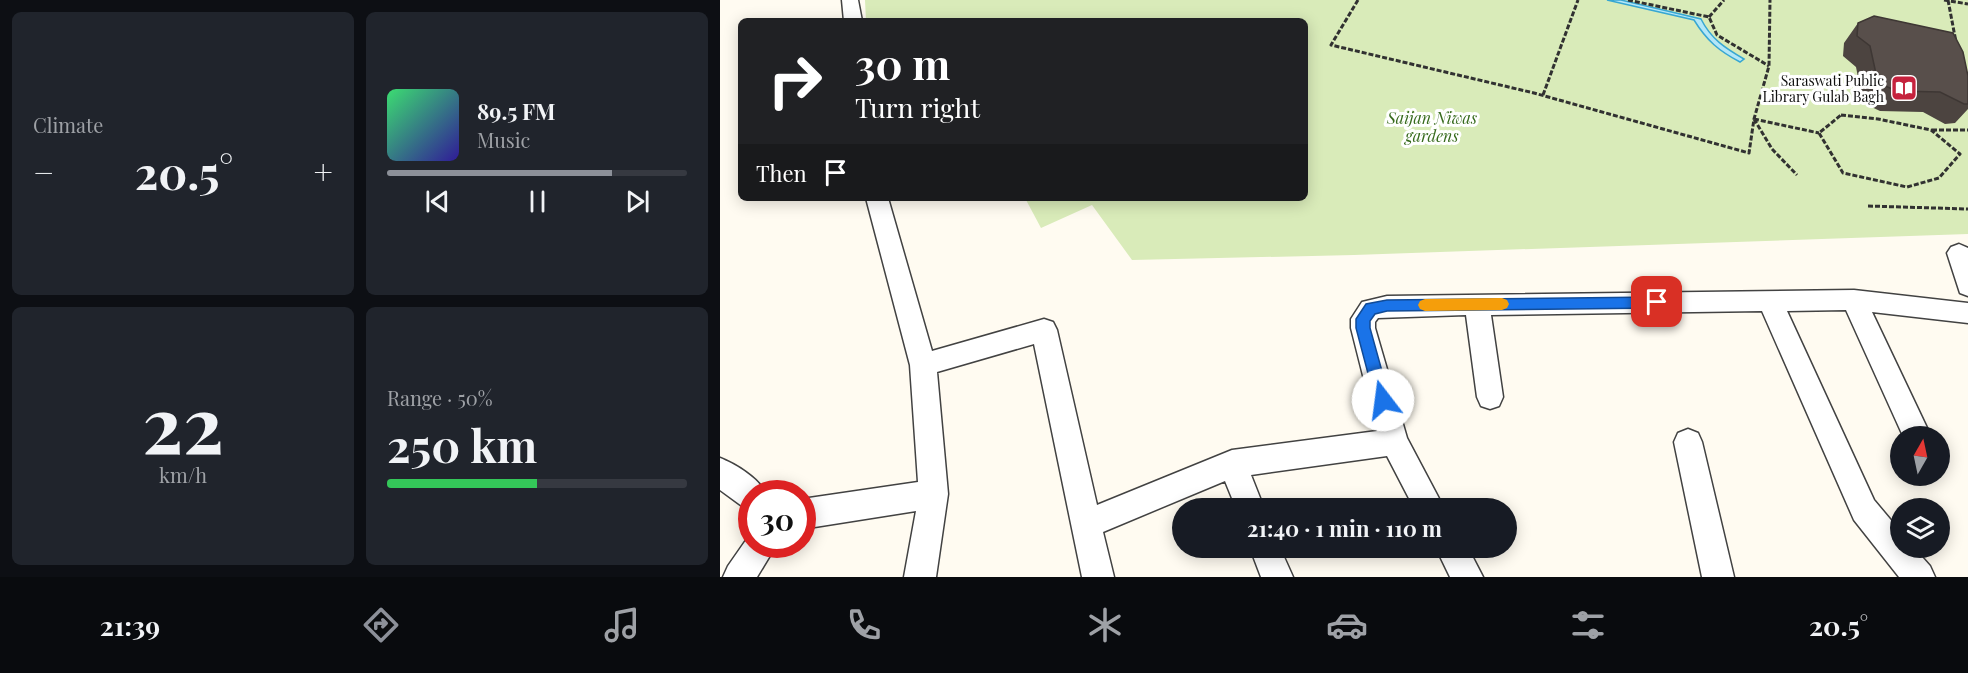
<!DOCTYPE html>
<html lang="en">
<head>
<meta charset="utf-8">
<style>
	:root { --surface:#171b24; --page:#20242c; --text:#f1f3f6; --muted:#9ea1a6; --line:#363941; --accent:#8c9099 }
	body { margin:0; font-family:"Playfair Display",serif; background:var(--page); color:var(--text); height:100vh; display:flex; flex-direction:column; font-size:22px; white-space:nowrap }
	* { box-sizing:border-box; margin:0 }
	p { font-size:20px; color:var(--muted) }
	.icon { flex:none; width:33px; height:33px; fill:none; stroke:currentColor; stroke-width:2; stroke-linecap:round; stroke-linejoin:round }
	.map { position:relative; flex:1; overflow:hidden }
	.sheet { display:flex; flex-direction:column; gap:12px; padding:12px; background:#0d0f14; width:720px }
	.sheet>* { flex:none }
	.hud { position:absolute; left:18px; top:18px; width:570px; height:183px; border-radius:9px; box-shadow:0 3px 15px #0003; background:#202124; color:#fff; overflow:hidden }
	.needle { width:39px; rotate:9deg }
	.fabs { position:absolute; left:1170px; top:426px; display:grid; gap:12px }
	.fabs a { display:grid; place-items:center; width:60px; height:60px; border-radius:50%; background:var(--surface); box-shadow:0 3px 15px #0003; font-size:30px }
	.speed { position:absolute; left:18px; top:480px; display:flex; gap:12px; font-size:30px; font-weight:700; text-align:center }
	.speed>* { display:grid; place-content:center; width:78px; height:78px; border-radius:50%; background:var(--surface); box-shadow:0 3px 15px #0003; line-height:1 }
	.speed .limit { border:9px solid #d22; background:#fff; color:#111 }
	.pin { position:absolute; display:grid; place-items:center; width:51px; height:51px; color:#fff; margin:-26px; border-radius:12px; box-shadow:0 3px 9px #0006 }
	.me { position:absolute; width:66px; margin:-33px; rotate:345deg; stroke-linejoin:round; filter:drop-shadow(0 0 4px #0008) }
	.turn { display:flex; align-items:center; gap:21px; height:126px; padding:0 18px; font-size:27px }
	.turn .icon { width:78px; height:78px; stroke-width:2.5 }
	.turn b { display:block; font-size:42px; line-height:51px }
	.then { display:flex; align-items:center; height:57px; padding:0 18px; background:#0003; gap:12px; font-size:22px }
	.big { font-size:45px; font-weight:700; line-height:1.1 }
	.sheet .card { flex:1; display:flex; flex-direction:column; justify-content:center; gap:9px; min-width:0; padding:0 21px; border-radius:9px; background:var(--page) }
	.sheet .dial { align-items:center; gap:0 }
	.dial b { font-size:78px; line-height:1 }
	.song { display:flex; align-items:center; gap:18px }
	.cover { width:72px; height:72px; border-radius:9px; background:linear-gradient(135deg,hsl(140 70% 55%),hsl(250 70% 35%)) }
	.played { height:6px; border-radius:3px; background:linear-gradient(90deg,var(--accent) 75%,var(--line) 75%) }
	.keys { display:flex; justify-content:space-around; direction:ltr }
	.heat { display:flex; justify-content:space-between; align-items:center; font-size:33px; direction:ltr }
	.charge { height:9px; border-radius:4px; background:linear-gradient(90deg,#34c759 50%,var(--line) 0) }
	.sheet .tiles { flex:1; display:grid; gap:12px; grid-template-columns:repeat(2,1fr) }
	.trip { position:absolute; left:452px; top:498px; width:345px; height:60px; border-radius:30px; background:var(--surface); box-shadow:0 3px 15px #0003; font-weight:700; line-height:60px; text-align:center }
	.tab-bar { display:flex; height:96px; justify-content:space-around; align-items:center; background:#090b0e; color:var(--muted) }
	.tab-bar .icon { width:42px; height:42px }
	.tab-bar .active { color:var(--accent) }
	.tab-bar b { font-size:27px; color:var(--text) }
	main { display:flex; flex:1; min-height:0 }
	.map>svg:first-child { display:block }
	.green { fill:#d9ebb9 }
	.water { fill:#b4e7f8; stroke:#38a7d2; stroke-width:1.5 }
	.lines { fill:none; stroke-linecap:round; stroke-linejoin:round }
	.minor-casing { stroke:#424242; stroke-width:3 }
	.path { stroke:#313131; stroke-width:3; stroke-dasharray:5 2; stroke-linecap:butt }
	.minor { fill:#fff; fill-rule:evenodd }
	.wall { fill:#4c4440 }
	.building { fill:#584f4b; stroke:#3e3734; stroke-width:1.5 }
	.route { fill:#1a73e8; stroke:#114b97; stroke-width:1.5 }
	.slow { fill:#f59e0b }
	.labels { text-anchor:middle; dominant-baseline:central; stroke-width:6; stroke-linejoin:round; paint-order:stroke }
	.far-poi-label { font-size:14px; fill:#0f0f0f; stroke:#fff; text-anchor:end }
	.park-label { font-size:16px; font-style:italic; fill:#366a1c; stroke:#fff }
</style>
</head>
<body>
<main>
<section class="sheet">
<div class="tiles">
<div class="card"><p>Climate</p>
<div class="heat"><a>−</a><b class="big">20.5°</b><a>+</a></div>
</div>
<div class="card">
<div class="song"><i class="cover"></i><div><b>89.5 FM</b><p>Music</p></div></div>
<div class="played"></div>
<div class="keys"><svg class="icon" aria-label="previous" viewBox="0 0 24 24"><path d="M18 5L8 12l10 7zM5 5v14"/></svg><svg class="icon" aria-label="pause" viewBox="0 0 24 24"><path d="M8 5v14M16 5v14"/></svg><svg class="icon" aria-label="next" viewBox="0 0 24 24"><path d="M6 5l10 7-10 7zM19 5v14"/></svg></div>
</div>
<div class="card dial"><b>22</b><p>km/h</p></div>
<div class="card"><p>Range · 50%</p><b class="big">250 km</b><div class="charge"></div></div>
</div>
</section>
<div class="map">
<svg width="1248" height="577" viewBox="0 0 1248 577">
	<rect width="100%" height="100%" fill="#fffbf1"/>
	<!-- green -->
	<path class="green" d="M 145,0 L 1248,0 L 1248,234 L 634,255 L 412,260 L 372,205 L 321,228 L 305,198 L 585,198 L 585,21 L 146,21 Z"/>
	<!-- water -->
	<path class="water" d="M 887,0 L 901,0 L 981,19 C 991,39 1005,48 1024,59 L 1020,62 C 999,51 987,41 974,20 Z"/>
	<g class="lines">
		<defs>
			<path id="minor" d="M 122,0 L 138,0 L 142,21 L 124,21 Z
				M 146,198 L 168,198 L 212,351 L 324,319 L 333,322 L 337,330 L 377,505 L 512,450 L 657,431 L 631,328 L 631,319 L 642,302 L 667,296 L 1134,290 L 1248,303 L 1248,323 L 1152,312 L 1208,430 L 1205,436 L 1183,436 L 1126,310 L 1067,311 L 1154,500 L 1180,531 L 1180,548 L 1194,548 L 1210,566 L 1215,577 L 1179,577 L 1134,520 L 1042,311 L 771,315 L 783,397 L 779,406 L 770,409 L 761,406 L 757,397 L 746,315 L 658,318 L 655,322 L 655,328 L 687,438 L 724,508 L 694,508 L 667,456 L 531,475 L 544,508 L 516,508 L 505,481 L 383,532 L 394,577 L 362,577 L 314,344 L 217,372 L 228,494 L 216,577 L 184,577 L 196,511 L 82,529 L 82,499 L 198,482 L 190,365 Z
				M 1239,244 L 1248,248 L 1248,296 L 1240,293 L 1227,253 L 1231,247 Z
				M 968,429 L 978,433 L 982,442 L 1014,577 L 982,577 L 954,442 L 958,433 Z
				M 0,458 C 15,464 39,478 46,494 L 32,494 L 32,510 L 22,506 L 0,490 Z
				M 31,533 L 32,544 L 57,544 L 37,577 L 3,577 L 8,566 Z
				M 530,548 L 560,548 L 573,577 L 541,577 Z
				M 716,548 L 748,548 L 763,577 L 730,577 Z"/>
		</defs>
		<!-- minor casing -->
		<use href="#minor" class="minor-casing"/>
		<!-- path -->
		<path class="path" d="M 638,0 L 611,45 L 814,93 L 1029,153 L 1034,119 L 1049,66 L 1050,0
			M 908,0 L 989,17 L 997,35 L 1049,66
			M 1224,0 L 1248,4
			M 1228,0 L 1236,42
			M 989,17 L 1004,0
			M 823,95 L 858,0
			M 1121,115 L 1158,119 L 1211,130 L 1240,154 L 1219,178 L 1187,187 L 1123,173 L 1099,133 Z
			M 1034,119 L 1099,133
			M 1034,119 L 1052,149 L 1077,175
			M 1212,130 L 1248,130
			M 1148,206 L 1248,209"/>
		<!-- minor -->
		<use href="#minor" class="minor"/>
	</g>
	<!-- wall -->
	<path class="wall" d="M 1138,23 L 1248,76 L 1248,109 L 1235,123 L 1225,124 L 1203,112 L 1160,111 L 1143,103 L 1136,67 L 1123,56 L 1124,43 Z"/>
	<!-- building -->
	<path class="building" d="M 1154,16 L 1233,33 L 1243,52 L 1248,76 L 1248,104 L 1244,104 L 1220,92 L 1177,91 L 1158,83 L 1150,46 L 1137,36 L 1138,23 Z"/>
	<!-- route -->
	<path class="route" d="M 937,297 L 942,298 L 944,302 L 942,306 L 937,308 L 667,311 L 655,314 L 650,321 L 650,328 L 670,400 L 668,405 L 663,407 L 657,405 L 655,400 L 636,328 L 636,319 L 646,304 L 667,300 Z"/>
	<!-- slow -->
	<path class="slow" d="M 782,298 L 787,300 L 789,304 L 787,308 L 782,310 L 705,311 L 700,309 L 698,305 L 700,301 L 705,299 Z"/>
	<!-- icons -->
	<defs>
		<symbol id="library-square" viewBox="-11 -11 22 22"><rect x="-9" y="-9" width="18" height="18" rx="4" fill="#c5223d" stroke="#fff"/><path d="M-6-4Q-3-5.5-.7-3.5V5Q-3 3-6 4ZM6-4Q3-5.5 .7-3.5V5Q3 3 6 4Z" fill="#fff"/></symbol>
	</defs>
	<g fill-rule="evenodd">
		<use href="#library-square" x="1169" y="73" width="30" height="30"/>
	</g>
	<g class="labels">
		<!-- far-poi labels -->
		<g class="far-poi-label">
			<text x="1164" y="80">Saraswati Public<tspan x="1164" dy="16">Library Gulab Bagh</tspan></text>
		</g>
		<!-- park labels -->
		<g class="park-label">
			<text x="712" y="117">Saijan Niwas<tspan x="712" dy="18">gardens</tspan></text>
		</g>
	</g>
</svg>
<div class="fabs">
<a><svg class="needle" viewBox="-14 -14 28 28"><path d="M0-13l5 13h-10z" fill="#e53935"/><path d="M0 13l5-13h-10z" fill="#9ea1a6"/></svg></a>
<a><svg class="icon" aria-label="layers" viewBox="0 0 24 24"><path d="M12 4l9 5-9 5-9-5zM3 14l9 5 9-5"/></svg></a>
</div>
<div class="speed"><div class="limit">30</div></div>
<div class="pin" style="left:937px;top:302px;background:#d93025"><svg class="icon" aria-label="arrive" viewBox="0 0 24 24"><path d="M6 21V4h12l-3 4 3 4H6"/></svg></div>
<svg class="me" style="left:663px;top:400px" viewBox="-20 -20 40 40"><circle r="19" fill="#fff"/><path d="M0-13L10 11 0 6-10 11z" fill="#1a73e8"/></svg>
<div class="trip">21:40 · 1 min · 110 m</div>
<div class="hud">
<div class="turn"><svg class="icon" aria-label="right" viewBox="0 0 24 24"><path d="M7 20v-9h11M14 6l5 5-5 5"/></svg><div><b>30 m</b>Turn right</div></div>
<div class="then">Then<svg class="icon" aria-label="arrive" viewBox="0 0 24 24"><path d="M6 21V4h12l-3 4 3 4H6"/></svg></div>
</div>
</div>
</main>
<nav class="tab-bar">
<b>21:39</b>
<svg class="icon active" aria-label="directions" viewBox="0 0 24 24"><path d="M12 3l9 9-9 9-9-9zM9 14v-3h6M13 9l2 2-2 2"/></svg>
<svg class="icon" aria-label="music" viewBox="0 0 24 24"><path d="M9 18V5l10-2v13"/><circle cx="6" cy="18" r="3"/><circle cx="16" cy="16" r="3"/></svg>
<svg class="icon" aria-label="phone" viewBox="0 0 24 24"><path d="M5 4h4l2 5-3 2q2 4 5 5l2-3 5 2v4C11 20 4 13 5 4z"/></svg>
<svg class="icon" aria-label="climate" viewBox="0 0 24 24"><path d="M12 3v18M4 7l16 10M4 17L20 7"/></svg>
<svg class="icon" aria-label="car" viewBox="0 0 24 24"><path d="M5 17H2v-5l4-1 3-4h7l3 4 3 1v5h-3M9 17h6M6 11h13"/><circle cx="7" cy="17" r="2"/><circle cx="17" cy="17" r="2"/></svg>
<svg class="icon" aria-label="filters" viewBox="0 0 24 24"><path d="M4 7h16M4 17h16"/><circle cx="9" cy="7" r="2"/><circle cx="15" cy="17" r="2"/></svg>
<b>20.5°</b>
</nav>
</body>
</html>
